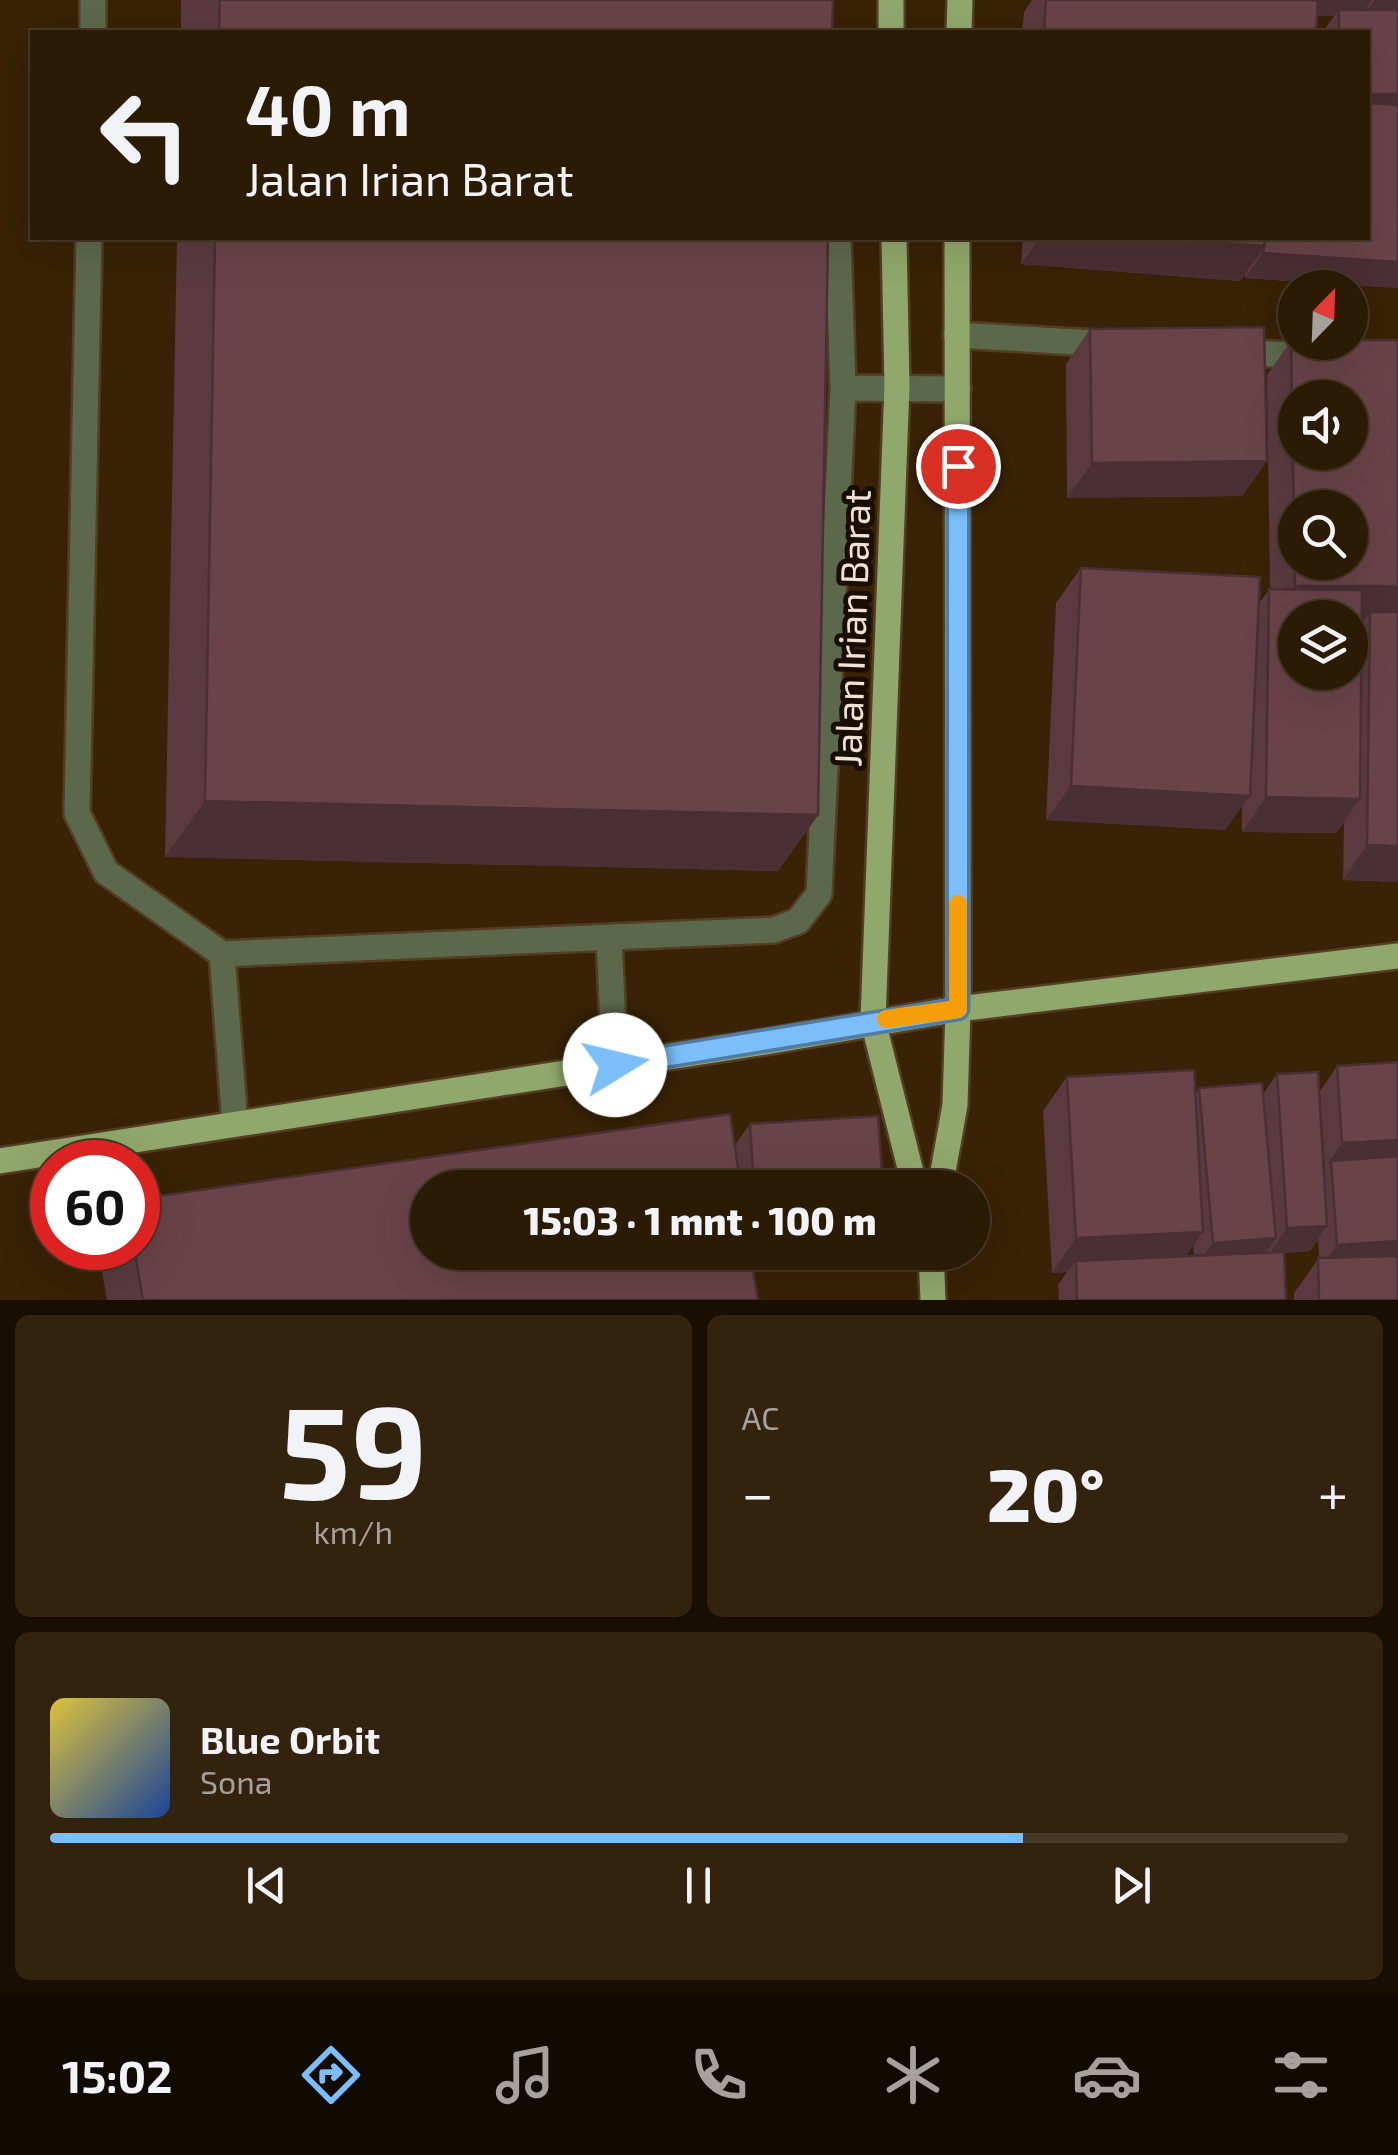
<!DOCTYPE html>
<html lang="id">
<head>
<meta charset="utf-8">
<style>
	:root { --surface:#2b1a04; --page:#33230e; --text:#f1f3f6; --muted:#a6a19a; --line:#473826; --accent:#7bbef9 }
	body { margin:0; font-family:"Exo 2",sans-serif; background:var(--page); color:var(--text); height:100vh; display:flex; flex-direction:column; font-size:38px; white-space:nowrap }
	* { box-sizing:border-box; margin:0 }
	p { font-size:32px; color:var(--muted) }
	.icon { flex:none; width:55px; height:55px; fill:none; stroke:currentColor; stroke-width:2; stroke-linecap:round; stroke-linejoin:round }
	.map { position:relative; height:1300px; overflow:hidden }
	.side { display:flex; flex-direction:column; gap:15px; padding:15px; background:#180e02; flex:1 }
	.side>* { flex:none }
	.banner { position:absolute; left:30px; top:30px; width:1340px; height:210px; border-radius:0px; box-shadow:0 10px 40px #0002,0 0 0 2px var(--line); background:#2b1a04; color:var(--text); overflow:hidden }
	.needle { width:65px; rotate:23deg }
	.buttons { position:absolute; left:1278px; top:270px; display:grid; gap:20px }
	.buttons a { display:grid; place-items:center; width:90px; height:90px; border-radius:50%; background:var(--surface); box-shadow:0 10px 40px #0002,0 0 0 2px var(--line); font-size:50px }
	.speed { position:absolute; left:30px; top:1140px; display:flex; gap:20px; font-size:50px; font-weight:700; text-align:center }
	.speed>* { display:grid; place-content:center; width:130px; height:130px; border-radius:50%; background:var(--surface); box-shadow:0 10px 40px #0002,0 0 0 2px var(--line); line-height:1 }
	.speed .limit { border:15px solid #d22; background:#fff; color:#111 }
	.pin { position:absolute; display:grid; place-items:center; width:85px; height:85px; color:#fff; margin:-42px; border:5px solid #fff; border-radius:50%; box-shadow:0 2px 10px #0007 }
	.me { position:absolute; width:110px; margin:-55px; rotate:81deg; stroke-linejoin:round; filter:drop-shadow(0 0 8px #0008) }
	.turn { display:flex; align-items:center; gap:35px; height:210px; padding:0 50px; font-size:45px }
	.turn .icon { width:130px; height:130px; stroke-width:2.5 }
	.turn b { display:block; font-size:70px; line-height:85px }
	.big { font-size:75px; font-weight:800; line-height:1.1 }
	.side .tile { flex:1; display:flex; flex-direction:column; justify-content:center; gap:15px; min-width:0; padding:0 35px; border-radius:15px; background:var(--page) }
	.side .dial { align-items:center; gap:0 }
	.dial b { font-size:130px; line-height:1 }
	.song { display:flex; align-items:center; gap:30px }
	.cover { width:120px; height:120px; border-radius:15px; background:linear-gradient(135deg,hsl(50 70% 55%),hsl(220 70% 35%)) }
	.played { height:10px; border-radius:5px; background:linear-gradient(90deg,var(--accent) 75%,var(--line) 75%) }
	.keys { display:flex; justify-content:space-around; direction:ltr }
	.heat { display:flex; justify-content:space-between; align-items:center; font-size:55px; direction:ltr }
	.side .tiles { flex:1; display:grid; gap:15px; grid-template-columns:1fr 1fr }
	.tile:last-child { grid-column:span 2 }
	.trip { position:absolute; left:410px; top:1170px; width:580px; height:100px; border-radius:50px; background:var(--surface); box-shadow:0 10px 40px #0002,0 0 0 2px var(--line); font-weight:800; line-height:100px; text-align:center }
	.tabs { display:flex; height:160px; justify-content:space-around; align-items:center; background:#110a02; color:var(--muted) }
	.tabs .icon { width:70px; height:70px }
	.tabs .selected { color:var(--accent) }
	.tabs b { font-size:45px; color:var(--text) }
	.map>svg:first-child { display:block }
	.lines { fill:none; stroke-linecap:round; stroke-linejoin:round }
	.minor-casing { stroke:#533d23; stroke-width:30 }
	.major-casing { stroke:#533d23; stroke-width:30 }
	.minor { stroke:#5c684b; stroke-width:25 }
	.major { stroke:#90a86c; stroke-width:25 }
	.wall { fill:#5a3a40; fill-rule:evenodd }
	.shaded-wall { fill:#4a2f34 }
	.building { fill:#69434a; stroke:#4a2f34; stroke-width:2.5; fill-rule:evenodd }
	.route-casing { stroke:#507ca2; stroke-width:25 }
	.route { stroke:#7bbef9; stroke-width:18 }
	.slow { stroke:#f59e0b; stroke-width:18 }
	.labels { text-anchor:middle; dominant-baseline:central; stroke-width:10; stroke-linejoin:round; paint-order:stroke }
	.street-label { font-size:38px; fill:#f2e2d3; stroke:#180e04 }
</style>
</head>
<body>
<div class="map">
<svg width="1398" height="1300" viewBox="0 0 1398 1300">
	<rect width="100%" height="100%" fill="#392206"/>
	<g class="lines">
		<defs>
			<path id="minor" d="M 93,32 L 93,0
				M 89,238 L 77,813 L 106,872 L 222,954 L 774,930 L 798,921 L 819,894 L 843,388 L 958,389
				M 838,238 L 843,388
				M 956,335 L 1113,344
				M 1233,352 L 1313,356
				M 609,939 L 615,1065
				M 222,954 L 235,1124"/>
			<path id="major" d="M 891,0 L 891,32
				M 959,32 L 960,0
				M 894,238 L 897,385 L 873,1021 L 915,1188
				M 0,1161 L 759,1043 L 958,1009 L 1398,956
				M 940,1188 L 955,1105 L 958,1009 L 957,238
				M 931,1252 L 933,1300"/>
		</defs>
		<!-- minor casing -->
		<use href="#minor" class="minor-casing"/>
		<!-- major casing -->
		<use href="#major" class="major-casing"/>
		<!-- minor -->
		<use href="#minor" class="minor"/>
		<!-- major -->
		<use href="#major" class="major"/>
	</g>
	<!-- wall -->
	<path class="wall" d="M 181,0 L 833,0 L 832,32 L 181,32 Z
		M 1032,0 L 1398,0 L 1398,288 L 1245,278 L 1245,274 L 1240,281 L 1021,264 L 1023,238 L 1368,238 L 1368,32 L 1323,32 L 1334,16 L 1317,16 L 1316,32 L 1022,32 L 1024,12 Z
		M 177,238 L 828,238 L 818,815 L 778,871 L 165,857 Z
		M 1090,329 L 1267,461 L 1242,496 L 1067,498 L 1066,364 Z
		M 1398,340 L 1398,882 L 1343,880 L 1344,822 L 1336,833 L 1242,832 L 1242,806 L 1225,830 L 1046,820 L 1056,603 L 1081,568 L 1259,603 L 1270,589 L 1267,375 L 1291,341 Z
		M 1337,1066 L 1398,1300 L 1294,1300 L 1294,1293 L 1319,1258 L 1318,1240 L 1310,1251 L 1284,1253 L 1286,1300 L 1059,1300 L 1058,1285 L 1067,1272 L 1052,1273 L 1043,1111 L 1067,1077 L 1195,1094 L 1199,1088 L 1263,1094 L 1277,1074 L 1324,1170 L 1325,1168 L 1320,1091 ZM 1193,1246 L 1194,1255 L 1186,1256 Z
		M 730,1114 L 734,1146 L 750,1124 L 878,1116 L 883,1188 L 428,1188 L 428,1252 L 876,1252 L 868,1263 L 753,1270 L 758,1300 L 107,1300 L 98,1248 L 138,1248 L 138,1199 Z"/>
	<!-- shaded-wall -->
	<path class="shaded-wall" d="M 1301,0 L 1372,0 L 1360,16 L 1339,10 L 1334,16 L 1290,16 Z
		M 1375,0 L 1398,0 L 1398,17 L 1364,16 Z
		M 1368,94 L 1398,94 L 1398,119 L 1368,119 Z
		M 1040,238 L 1148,238 L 1265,246 L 1240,281 L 1021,264 Z
		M 1263,253 L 1398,262 L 1398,288 L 1245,278 Z
		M 1267,461 L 1242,496 L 1067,498 L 1092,463 Z
		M 1295,586 L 1398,586 L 1398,610 L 1391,621 L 1370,612 L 1364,621 L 1270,621 Z
		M 1071,786 L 1250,796 L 1225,830 L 1046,820 Z
		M 1266,797 L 1360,799 L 1336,833 L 1242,832 Z
		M 205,801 L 818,815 L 778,871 L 165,857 Z
		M 1367,845 L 1398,846 L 1398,882 L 1343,880 Z
		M 1398,1140 L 1398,1163 L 1331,1161 L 1325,1168 L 1342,1143 Z
		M 1327,1226 L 1310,1251 L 1270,1253 L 1287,1228 Z
		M 1203,1232 L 1179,1266 L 1076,1261 L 1067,1272 L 1052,1273 L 1076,1238 Z
		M 1276,1238 L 1259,1263 L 1195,1268 L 1213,1243 Z
		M 1398,1241 L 1398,1264 L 1320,1270 L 1337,1245 Z
		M 754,1252 L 876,1252 L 868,1263 L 741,1271 Z"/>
	<!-- building -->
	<path class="building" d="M 220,0 L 833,0 L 832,32 L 219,32 Z
		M 1046,0 L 1318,0 L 1316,32 L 1044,32 Z
		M 1339,10 L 1398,10 L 1398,94 L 1368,94 L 1368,32 L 1339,32 Z
		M 1368,103 L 1398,105 L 1398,262 L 1263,253 L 1265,238 L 1368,238 Z
		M 215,238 L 828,238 L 818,815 L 205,801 Z
		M 1148,238 L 1265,238 L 1265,246 Z
		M 1264,327 L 1267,461 L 1092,463 L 1090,329 Z
		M 1350,340 L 1398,340 L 1398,586 L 1295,586 L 1291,341 L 1295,341 L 1295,342 L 1350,342 ZM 1295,398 L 1350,398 L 1350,452 L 1295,452 ZM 1295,508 L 1350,508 L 1350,562 L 1295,562 Z
		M 1081,568 L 1260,577 L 1250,796 L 1071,786 Z
		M 1269,589 L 1362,590 L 1360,799 L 1266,797 ZM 1295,618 L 1350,618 L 1350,672 L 1295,672 Z
		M 1370,612 L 1398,612 L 1398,846 L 1367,845 Z
		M 1398,1062 L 1398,1140 L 1342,1143 L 1337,1066 Z
		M 1194,1070 L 1203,1232 L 1076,1238 L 1067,1077 Z
		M 1318,1072 L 1327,1226 L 1287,1228 L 1277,1074 Z
		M 1262,1083 L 1276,1238 L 1213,1243 L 1199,1088 Z
		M 730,1114 L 741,1188 L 428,1188 L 428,1252 L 750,1252 L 758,1300 L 143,1300 L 134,1248 L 138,1248 L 138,1199 Z
		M 878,1116 L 883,1188 L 754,1188 L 750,1124 Z
		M 1398,1156 L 1398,1241 L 1337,1245 L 1331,1161 Z
		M 1284,1252 L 1286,1300 L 1077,1300 L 1076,1261 Z
		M 1398,1256 L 1398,1300 L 1319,1300 L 1318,1258 Z"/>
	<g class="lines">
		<defs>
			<path id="route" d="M 615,1065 L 958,1009 L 958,466"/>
		</defs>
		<!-- route casing -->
		<use href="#route" class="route-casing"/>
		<!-- route -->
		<use href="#route" class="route"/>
		<!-- slow -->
		<path class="slow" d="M 886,1019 L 958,1009 L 958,904"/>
	</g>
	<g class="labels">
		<!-- street labels -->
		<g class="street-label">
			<text transform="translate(851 628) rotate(-88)">Jalan Irian Barat</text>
		</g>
	</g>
</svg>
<div class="buttons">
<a><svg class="needle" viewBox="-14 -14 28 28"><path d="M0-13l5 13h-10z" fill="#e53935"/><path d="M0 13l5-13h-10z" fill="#a6a19a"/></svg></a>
<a><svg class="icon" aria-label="sound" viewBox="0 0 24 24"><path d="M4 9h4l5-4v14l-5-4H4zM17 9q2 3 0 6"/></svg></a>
<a><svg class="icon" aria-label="search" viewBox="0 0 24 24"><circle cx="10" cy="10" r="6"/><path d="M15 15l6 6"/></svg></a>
<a><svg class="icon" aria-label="layers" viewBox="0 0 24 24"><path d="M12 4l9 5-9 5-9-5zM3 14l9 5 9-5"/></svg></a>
</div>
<div class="speed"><div class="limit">60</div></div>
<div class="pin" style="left:958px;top:466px;background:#d93025"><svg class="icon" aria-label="arrive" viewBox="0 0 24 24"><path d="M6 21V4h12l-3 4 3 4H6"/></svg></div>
<svg class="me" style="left:615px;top:1065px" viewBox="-20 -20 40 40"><circle r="19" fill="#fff"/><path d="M0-13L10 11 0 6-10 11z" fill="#7bbef9"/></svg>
<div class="trip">15:03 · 1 mnt · 100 m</div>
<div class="banner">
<div class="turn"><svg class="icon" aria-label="left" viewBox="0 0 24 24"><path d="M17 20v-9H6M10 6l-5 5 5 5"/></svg><div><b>40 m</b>Jalan Irian Barat</div></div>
</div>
</div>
<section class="side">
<div class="tiles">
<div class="tile dial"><b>59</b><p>km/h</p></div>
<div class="tile"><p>AC</p>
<div class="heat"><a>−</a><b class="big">20°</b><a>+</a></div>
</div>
<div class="tile">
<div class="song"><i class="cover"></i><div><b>Blue Orbit</b><p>Sona</p></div></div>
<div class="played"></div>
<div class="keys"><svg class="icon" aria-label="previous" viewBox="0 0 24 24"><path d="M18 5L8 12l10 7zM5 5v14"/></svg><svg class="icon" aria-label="pause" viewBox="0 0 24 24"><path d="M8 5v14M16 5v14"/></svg><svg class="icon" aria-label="next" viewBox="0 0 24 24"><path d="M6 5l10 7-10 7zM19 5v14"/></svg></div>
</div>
</div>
</section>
<nav class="tabs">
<b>15:02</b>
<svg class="icon selected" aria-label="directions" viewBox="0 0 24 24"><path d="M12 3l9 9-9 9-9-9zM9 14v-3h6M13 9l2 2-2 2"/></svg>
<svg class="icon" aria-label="music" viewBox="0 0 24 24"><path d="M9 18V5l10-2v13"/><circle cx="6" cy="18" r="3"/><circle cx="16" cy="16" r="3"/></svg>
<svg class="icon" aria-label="phone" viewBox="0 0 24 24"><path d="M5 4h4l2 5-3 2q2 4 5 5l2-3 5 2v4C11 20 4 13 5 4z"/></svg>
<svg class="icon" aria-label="climate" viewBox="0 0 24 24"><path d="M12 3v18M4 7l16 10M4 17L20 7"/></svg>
<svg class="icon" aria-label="car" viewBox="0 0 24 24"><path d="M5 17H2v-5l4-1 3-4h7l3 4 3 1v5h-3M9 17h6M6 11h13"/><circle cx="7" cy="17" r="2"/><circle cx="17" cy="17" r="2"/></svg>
<svg class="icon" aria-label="filters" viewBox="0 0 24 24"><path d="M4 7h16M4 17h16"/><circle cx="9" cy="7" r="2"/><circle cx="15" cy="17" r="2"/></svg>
</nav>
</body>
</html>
